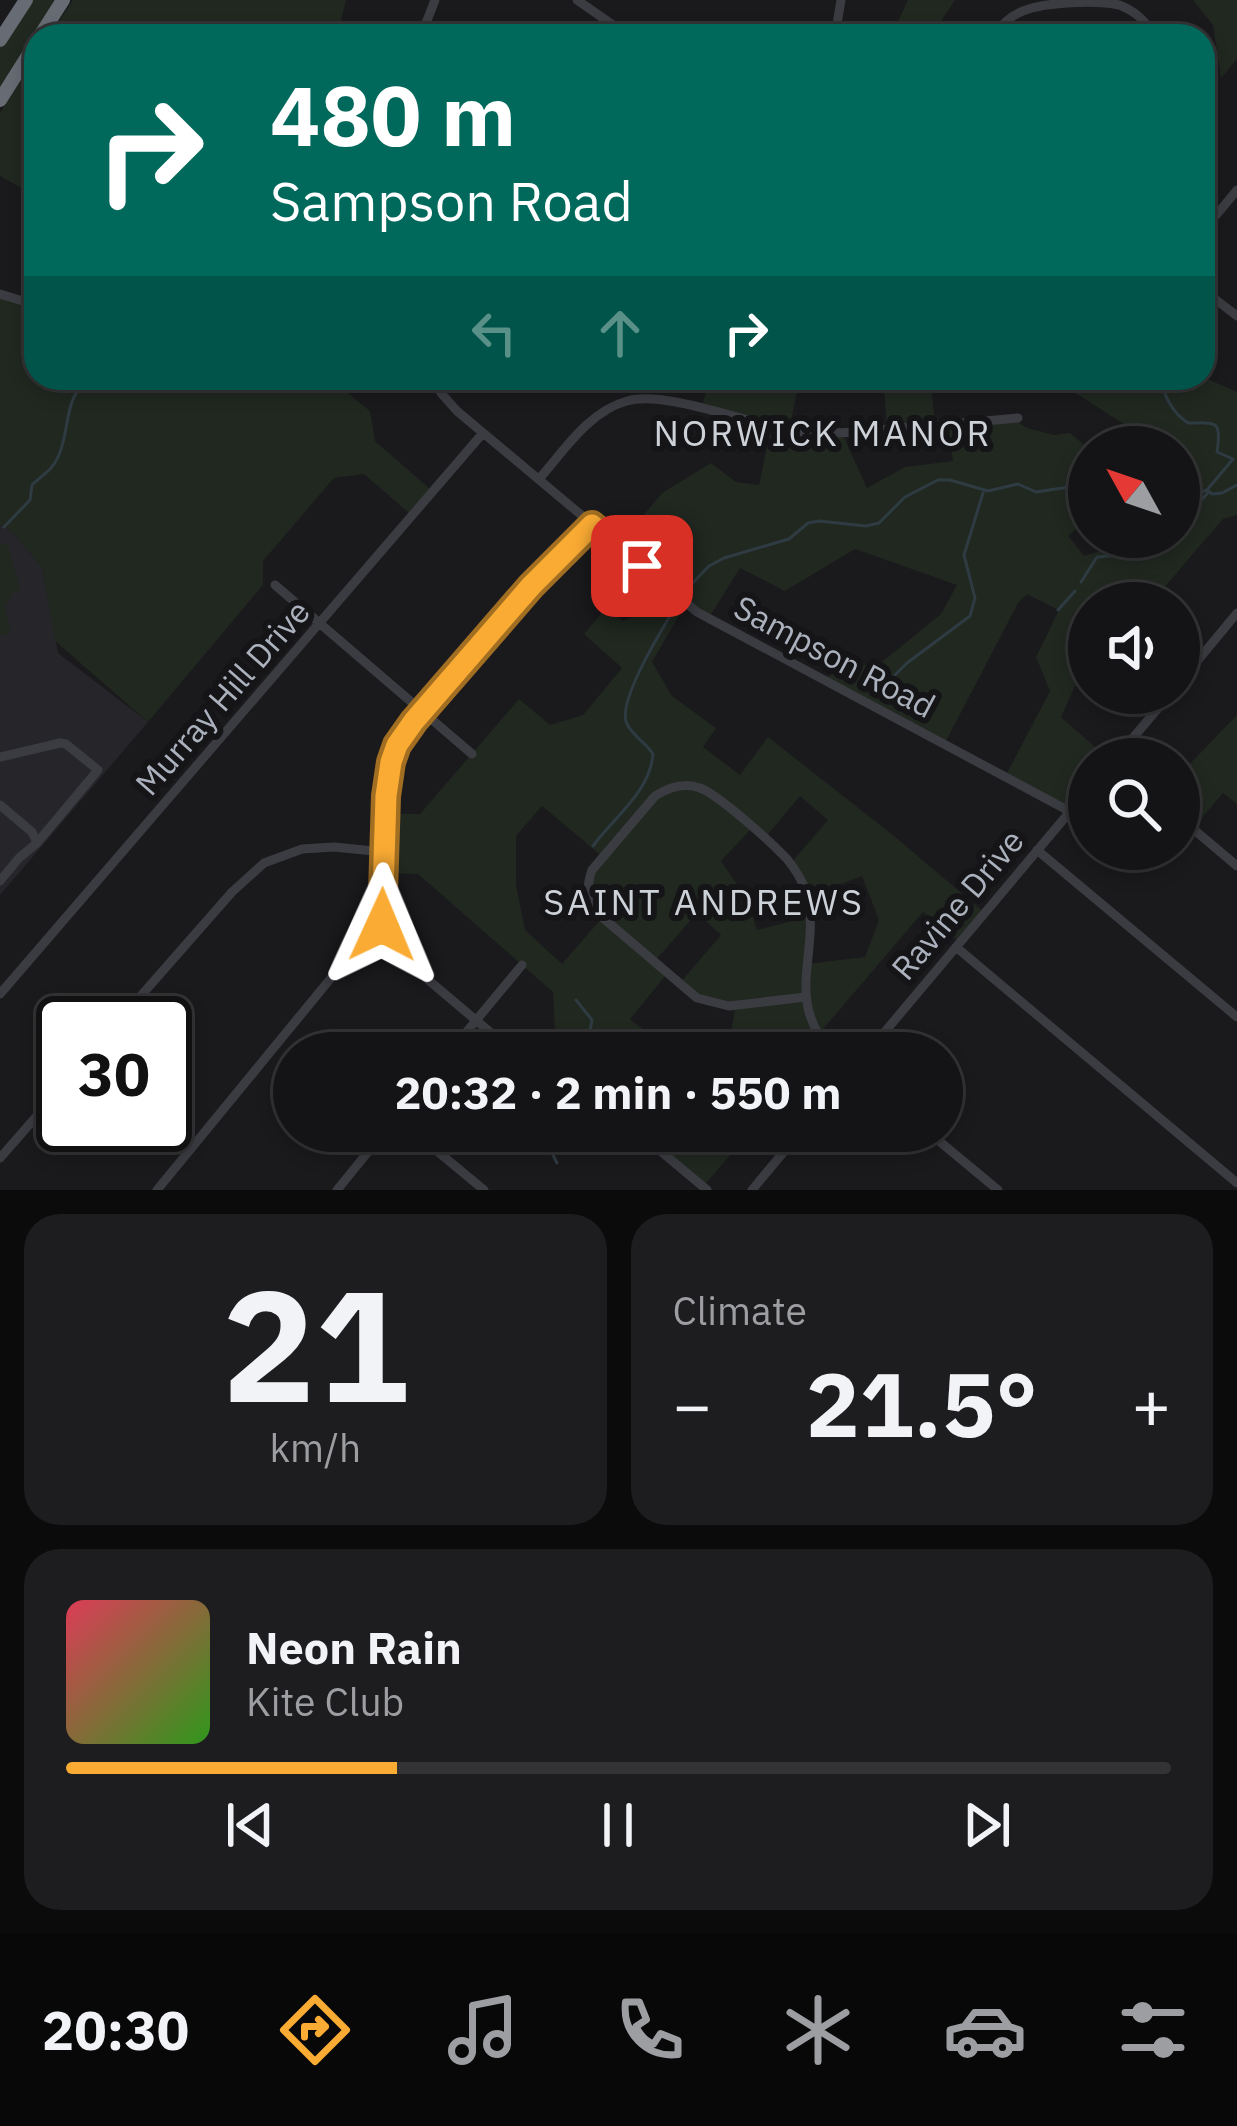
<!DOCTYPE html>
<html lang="en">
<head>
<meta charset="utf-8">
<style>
	:root { --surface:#141416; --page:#1d1d1f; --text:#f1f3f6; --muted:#9d9ea1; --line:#333335; --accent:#faab34 }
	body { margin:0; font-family:"IBM Plex Sans",sans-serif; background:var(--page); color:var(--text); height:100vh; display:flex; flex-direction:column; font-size:45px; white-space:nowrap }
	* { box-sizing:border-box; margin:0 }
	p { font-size:39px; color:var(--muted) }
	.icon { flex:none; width:66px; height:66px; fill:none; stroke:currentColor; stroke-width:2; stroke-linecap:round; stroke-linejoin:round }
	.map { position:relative; height:1190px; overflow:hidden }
	.details { display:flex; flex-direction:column; gap:24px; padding:24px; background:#0b0b0c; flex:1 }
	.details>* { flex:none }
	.hud { position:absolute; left:24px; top:24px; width:1191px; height:366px; border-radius:36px; box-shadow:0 6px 18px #0003,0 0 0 3px var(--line); background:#00695c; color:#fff; overflow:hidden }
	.needle { width:78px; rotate:310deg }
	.fabs { position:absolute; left:1068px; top:426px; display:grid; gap:24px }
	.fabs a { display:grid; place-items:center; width:132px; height:132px; border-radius:50%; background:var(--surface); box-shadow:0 6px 18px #0003,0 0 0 3px var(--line); font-size:60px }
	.speed { position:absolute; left:36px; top:996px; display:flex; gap:24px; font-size:60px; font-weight:700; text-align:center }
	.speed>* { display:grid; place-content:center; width:156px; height:156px; border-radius:50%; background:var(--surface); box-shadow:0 6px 18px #0003,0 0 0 3px var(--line); line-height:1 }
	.speed .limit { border:6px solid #111; border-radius:18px; background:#fff; color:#111 }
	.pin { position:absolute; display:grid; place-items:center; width:102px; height:102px; color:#fff; margin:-51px; border-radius:24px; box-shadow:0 6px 18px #0006 }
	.me { position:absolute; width:132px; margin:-66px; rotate:1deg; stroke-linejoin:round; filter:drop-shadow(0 0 9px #0008) }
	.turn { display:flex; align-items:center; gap:42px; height:252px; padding:0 48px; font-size:54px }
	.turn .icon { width:156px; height:156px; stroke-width:2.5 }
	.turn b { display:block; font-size:84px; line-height:102px }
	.lanes { display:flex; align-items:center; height:114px; padding:0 48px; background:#0003; justify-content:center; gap:60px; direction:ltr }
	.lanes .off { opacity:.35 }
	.big { font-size:90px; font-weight:800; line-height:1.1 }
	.details .tile { flex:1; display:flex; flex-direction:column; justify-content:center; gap:18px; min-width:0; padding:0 42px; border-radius:36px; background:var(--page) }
	.details .dial { align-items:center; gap:0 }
	.dial b { font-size:156px; line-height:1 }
	.song { display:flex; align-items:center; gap:36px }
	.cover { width:144px; height:144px; border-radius:18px; background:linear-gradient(135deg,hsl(350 70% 55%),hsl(110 70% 35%)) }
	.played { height:12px; border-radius:6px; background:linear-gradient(90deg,var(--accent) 30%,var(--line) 30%) }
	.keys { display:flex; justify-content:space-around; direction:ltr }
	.heat { display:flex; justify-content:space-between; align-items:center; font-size:66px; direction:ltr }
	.details .tiles { flex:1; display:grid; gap:24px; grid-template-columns:1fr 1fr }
	.tile:last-child { grid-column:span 2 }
	.trip { position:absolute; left:273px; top:1032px; width:690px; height:120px; border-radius:60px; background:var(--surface); box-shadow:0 6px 18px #0003,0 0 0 3px var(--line); font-weight:800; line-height:120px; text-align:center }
	.menu { display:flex; height:192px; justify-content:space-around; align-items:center; background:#080809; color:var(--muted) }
	.menu .icon { width:84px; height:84px }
	.menu .on { color:var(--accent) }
	.menu b { font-size:54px; color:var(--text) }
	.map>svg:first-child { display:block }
	.built { fill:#26262a }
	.green { fill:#202820; fill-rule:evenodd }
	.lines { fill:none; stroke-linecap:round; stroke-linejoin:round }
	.stream { stroke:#2f3b42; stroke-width:3 }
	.minor { stroke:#3b3c42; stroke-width:9 }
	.highway { stroke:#676b73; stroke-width:14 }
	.route-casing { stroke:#a26f22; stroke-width:30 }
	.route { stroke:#faab34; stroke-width:21 }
	.labels { text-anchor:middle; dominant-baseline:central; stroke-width:12; stroke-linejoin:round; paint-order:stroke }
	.street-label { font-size:33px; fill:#acb2bd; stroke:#151518 }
	.neighbourhood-label { font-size:36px; letter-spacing:3px; fill:#cdd1d8; stroke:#151518 }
</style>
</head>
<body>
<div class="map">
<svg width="1237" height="1190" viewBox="0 0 1237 1190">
	<rect width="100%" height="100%" fill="#1a1a1d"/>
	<!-- built -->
	<path class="built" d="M 0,524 L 14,534 L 42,567 L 58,653 L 148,722 L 0,895 Z"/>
	<!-- green -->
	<path class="green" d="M 31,0 L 58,0 L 0,92 L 0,47 Z
		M 73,0 L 346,0 L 337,36 L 49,36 Z
		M 908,0 L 955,0 L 936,29 L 936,36 L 896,36 L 897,23 Z
		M 1193,0 L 1237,0 L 1237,59 L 1221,78 L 1213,25 Z
		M 36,57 L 36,196 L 0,176 L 0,113 Z
		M 0,298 L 36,309 L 36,378 L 302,378 L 338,385 L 370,411 L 375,441 L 430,489 L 409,513 L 364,474 L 334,478 L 263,561 L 263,585 L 148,722 L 55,641 L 42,567 L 14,534 L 0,524 Z
		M 1203,377 L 1237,392 L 1237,515 L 1223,519 L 1151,603 L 1089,603 L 1089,655 L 1061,717 L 1109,759 L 1089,759 L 1089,789 L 1069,811 L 1005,777 L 1050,691 L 1036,657 L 1059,610 L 1027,594 L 1018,603 L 944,745 L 821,680 L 843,669 L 882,662 L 941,614 L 957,585 L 855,549 L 785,591 L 740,568 L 708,619 L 685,605 L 652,662 L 672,696 L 716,728 L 703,747 L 740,775 L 768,737 L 894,836 L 985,913 L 960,942 L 923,912 L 818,1035 L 824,1043 L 816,1053 L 727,1053 L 736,1005 L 710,1003 L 679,984 L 721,935 L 697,913 L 654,962 L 667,974 L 630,1019 L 672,1053 L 538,1053 L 555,1033 L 553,992 L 418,874 L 383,873 L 386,814 L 420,814 L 519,699 L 550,725 L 583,715 L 622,668 L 584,634 L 606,608 L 623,621 L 642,613 L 665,587 L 618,546 L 662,493 L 711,463 L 736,482 L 759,485 L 771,428 L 701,409 L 710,378 L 800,378 L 789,430 L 842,433 L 867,488 L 905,467 L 953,461 L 948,424 L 1013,419 L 1027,428 L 1054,435 L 1070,433 L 1089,449 L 1089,518 L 1068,536 L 1084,556 L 1115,546 L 1125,537 L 1179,537 L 1179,447 L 1133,447 L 1130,428 L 1052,378 ZM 800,796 L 828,820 L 790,864 L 807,897 L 862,876 L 879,920 L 865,957 L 807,964 L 809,917 L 757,930 L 747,899 L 721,861 L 751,829 L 764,839 ZM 542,806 L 603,857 L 592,870 L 589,898 L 602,918 L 562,964 L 525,930 L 516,885 L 516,836 Z
		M 811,378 L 1044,378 L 931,385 L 935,425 L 887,429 L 884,389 Z
		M 0,544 L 8,544 L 20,591 L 13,592 L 5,607 L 11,633 L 0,636 Z
		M 1237,715 L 1237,804 L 1223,793 L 1193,829 L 1179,817 L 1179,775 Z
		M 639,1131 L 750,1131 L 703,1187 Z"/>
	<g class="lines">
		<!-- stream -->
		<path class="stream" d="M 106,378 C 127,393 155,395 176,378
			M 885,378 L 899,383 L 916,378
			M 1162,378 C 1162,395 1174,414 1188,423 C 1216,423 1222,419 1217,452 L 1233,459 L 1207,490
			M 1179,483 L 1192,495 L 1207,490 L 1212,494 L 1222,493 L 1237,485
			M 1179,516 L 1192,510 L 1209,492
			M 4,527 L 30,500 L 32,485 C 42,475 52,471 58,457 C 71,430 62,400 89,378
			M 1081,582 L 1097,557 L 1134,554 L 1153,537
			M 685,591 L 709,566 L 724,558 L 789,539 L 808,523 L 819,521 L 866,526 L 879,523 L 905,497 L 938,480 L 950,480 L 988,491 L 1018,484 L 1036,492 L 1089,484
			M 1058,610 L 1075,591
			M 885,685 L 907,663 L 970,616 L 975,598 L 964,555 L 983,493
			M 593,846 C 614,817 650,792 653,754 C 646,743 633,736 627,724 C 616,703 662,629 675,608
			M 576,1000 L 592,1020 L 586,1053
			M 557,1163 L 553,1155 L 564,1131"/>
		<!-- minor -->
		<path class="minor" d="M 577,0 L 613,25 L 613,36
			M 613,25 L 667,36
			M 421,36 L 435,0
			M 835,36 L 841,0
			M 994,36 C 1001,25 1010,16 1023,11 C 1045,2 1097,0 1119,5 C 1136,11 1146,22 1155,36
			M 1203,231 L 1237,190
			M 1203,290 L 1237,316
			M 0,294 L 36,305
			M 433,378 L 441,393 L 457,411 L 697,612 L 1069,811
			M 539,479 C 563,452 589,411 627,401 C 669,389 757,429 807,432 C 837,435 868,431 899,428 C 939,425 979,422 1018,418
			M 275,585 L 472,754
			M 1179,683 L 1237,613
			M 0,757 L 60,743 L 66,744 L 98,770 L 37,843 L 19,858 L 0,881
			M 1115,759 L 1171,693
			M 0,805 L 32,832 L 37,843
			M 1179,817 L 1237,866
			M 1037,850 L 1237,1017
			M 956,947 L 1237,1183
			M 0,994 L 483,433
			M 806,997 L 729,1006 L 697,998 L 596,912 C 587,896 586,887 592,870 L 655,796 C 669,787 684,782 700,788 C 719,795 772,843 787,859 C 795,869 802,879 806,892 C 823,951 781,998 833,1053
			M 117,1023 L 232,892 L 264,863 L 302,849 L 334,847 L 384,852
			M 510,1049 L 407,962 L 386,939 L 382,900 L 389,771 L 397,745 L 414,721 L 531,586 L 592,525
			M 449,1053 L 522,965
			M 867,1053 L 1089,789
			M 413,1131 L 484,1190
			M 927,1131 L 998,1190
			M 639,1133 L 707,1190
			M 0,1158 L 63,1086
			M 157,1190 L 331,978 L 354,958 L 386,939
			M 337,1190 L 385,1131
			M 752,1190 L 801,1131"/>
		<!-- highway -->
		<path class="highway" d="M 40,36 L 63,0
			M 0,40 L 26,0
			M 0,100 L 36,43"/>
	</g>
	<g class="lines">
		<defs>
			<path id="route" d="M 382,925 L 386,796 L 391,762 L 397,745 L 414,721 L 531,586 L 592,525 L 642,566"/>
		</defs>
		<!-- route casing -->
		<use href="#route" class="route-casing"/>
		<!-- route -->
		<use href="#route" class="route"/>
	</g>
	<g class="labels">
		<!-- street labels -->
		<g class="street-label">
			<text transform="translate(835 656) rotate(28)">Sampson Road</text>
			<text transform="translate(222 697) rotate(-49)">Murray Hill Drive</text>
			<text transform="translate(957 904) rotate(-50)">Ravine Drive</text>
		</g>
		<!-- neighbourhood labels -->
		<g class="neighbourhood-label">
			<text x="823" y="432">NORWICK MANOR</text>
			<text x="704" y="901">SAINT ANDREWS</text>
		</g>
	</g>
</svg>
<div class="fabs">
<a><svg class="needle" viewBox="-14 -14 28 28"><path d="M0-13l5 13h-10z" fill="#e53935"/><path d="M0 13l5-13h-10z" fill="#9d9ea1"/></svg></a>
<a><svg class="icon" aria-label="sound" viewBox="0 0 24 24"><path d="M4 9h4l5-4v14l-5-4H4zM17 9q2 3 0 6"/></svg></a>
<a><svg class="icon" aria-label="search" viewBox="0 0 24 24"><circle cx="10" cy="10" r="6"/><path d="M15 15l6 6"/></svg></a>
</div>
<div class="speed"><div class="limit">30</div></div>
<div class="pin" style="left:642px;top:566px;background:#d93025"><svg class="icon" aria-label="arrive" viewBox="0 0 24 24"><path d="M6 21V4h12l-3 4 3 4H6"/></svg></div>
<svg class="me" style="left:382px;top:925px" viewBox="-20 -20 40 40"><path d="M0-17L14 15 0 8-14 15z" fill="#faab34" stroke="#fff" stroke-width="4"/></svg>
<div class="trip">20:32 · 2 min · 550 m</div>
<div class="hud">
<div class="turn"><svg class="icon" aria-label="right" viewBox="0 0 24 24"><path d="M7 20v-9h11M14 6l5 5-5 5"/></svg><div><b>480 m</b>Sampson Road</div></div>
<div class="lanes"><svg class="icon off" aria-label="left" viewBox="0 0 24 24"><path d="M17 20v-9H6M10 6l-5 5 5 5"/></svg><svg class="icon off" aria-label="ahead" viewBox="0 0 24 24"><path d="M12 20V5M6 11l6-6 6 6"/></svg><svg class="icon" aria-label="right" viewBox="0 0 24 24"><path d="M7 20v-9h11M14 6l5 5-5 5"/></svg></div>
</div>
</div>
<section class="details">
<div class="tiles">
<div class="tile dial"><b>21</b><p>km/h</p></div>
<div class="tile"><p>Climate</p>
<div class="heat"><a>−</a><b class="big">21.5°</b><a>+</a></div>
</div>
<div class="tile">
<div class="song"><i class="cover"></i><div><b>Neon Rain</b><p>Kite Club</p></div></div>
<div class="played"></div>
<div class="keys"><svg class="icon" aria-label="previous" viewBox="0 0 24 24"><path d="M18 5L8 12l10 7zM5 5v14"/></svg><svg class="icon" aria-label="pause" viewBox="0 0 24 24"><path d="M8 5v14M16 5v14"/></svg><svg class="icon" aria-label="next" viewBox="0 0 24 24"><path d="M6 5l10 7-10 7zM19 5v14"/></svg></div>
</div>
</div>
</section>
<nav class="menu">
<b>20:30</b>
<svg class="icon on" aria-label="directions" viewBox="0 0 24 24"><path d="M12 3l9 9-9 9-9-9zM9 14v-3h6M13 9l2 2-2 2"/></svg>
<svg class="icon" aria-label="music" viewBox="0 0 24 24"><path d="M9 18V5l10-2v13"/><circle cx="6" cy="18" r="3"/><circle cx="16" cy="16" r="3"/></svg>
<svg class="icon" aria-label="phone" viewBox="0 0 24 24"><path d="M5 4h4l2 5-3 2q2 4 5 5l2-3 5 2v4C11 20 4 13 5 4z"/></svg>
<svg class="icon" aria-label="climate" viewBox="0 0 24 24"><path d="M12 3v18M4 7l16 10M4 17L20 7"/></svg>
<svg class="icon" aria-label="car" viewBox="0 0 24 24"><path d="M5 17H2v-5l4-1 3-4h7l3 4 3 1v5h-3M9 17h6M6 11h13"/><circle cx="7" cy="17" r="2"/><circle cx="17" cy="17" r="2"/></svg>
<svg class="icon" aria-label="filters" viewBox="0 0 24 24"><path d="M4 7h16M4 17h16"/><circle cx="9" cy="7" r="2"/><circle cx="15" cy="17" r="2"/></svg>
</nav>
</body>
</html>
